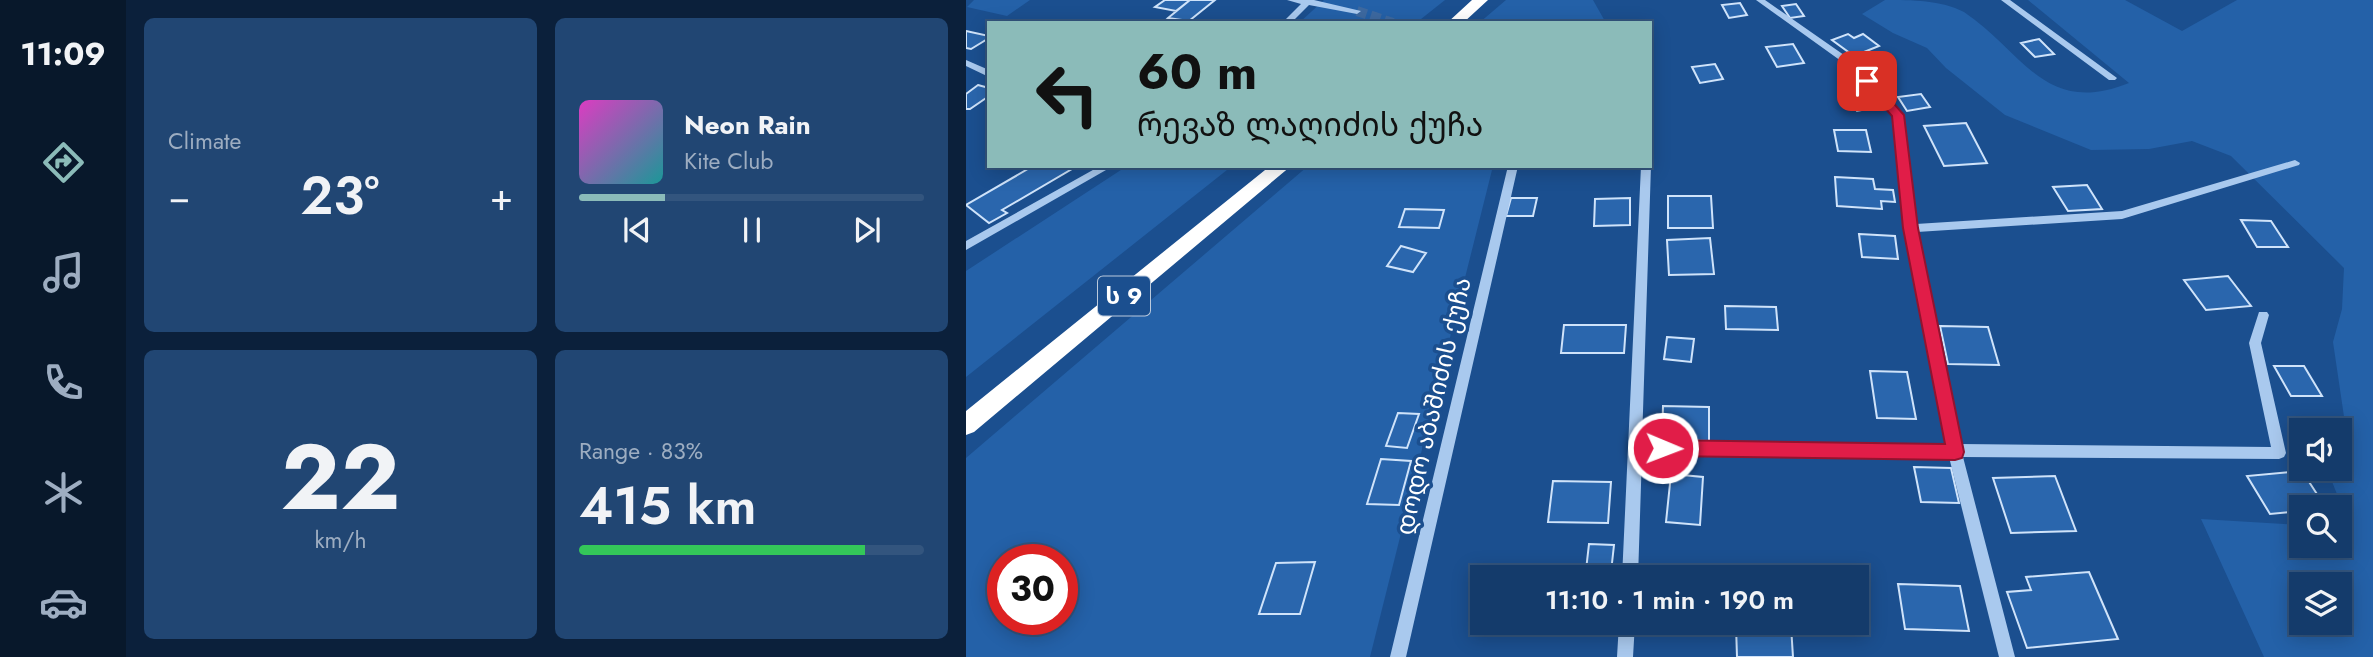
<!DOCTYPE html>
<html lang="en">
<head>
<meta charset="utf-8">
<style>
	:root { --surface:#143b6b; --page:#214673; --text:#f1f3f6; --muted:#9dadc1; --line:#33557e; --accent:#8bbbb9 }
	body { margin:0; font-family:Jost,"Noto Sans Georgian",sans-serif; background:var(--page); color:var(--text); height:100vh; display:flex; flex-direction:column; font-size:26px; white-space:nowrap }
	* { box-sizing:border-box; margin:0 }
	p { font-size:23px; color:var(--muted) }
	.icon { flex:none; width:38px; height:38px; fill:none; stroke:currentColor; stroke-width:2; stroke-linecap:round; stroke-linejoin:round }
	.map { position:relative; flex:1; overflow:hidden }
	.side { display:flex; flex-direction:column; gap:18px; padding:18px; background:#0b203b; width:840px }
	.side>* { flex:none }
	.banner { position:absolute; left:21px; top:21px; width:665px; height:147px; border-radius:0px; box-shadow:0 4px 18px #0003,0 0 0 2px var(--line); background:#8bbbb9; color:#111; overflow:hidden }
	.buttons { position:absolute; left:1323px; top:418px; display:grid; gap:14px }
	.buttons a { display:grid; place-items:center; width:63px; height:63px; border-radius:0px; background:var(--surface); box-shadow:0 4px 18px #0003,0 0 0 2px var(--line); font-size:35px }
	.speed { position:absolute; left:21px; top:544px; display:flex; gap:14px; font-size:35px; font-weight:700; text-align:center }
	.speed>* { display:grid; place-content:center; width:91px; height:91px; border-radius:50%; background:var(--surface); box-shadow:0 4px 18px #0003,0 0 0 2px var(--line); line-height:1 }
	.speed .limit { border:10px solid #d22; background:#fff; color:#111 }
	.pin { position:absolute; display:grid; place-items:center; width:60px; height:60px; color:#fff; margin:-30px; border-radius:14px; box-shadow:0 4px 10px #0006 }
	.me { position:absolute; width:77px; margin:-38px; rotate:91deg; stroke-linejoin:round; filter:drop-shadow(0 0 5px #0008) }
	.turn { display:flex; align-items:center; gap:24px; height:147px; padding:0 35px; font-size:32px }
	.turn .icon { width:91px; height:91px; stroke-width:2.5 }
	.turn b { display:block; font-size:49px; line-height:60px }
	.big { font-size:52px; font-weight:600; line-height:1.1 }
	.side .widget { flex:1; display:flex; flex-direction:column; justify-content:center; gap:10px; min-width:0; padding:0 24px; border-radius:10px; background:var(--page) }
	.side .dial { align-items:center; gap:0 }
	.dial b { font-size:91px; line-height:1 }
	.song { display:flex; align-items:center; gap:21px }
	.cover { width:84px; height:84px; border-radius:10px; background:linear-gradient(135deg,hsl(310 70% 55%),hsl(180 70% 35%)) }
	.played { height:7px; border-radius:4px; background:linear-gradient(90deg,var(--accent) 25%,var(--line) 25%) }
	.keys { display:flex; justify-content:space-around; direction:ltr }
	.heat { display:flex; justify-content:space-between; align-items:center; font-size:38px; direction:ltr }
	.charge { height:10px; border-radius:5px; background:linear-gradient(90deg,#34c759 83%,var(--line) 0) }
	.side .tiles { flex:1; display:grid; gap:18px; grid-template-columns:repeat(2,1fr) }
	.trip { position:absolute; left:504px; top:565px; width:399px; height:70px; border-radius:0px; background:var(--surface); box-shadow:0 4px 18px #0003,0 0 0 2px var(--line); font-weight:600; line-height:70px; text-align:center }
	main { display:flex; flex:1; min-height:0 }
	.tab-bar { display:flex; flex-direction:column; width:126px; justify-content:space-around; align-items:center; background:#08182b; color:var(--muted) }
	.tab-bar .icon { width:49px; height:49px }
	.tab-bar .on { color:var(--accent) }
	.tab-bar b { font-size:32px; color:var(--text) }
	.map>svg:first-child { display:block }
	.green { fill:#2461a8; fill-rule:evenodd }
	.building { fill:#2a66ad; stroke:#cfe3fa; stroke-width:2 }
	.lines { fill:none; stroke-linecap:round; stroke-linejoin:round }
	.minor-tunnel { stroke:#3d69a0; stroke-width:10; stroke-dasharray:10 4.5; stroke-linecap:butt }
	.minor { fill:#a9c9ee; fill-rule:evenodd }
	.highway { fill:#fff; fill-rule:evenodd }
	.route { fill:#e11d48; stroke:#92132f; stroke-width:2 }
	.labels { text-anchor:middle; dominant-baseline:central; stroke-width:7; stroke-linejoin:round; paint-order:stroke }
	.shield { fill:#1b4f8f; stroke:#bbcadd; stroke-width:2 }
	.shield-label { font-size:23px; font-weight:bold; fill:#fff }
	.street-label { font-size:24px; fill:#fff; stroke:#1b4f8f }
</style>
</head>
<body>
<main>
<nav class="tab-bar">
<b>11:09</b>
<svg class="icon on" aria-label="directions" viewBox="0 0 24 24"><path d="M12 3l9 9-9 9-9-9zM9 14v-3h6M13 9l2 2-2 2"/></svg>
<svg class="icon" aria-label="music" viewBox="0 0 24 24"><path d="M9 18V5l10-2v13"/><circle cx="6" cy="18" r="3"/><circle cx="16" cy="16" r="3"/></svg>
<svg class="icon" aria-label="phone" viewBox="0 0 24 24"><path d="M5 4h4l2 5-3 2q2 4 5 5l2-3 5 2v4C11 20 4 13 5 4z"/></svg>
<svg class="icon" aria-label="climate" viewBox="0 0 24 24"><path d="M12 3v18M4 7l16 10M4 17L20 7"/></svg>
<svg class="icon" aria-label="car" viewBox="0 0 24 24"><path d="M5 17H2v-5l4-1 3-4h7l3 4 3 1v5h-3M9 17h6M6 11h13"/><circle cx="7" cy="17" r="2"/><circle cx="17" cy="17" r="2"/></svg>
</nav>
<section class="side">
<div class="tiles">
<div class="widget"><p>Climate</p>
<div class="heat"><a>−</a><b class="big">23°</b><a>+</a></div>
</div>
<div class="widget">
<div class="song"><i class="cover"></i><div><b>Neon Rain</b><p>Kite Club</p></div></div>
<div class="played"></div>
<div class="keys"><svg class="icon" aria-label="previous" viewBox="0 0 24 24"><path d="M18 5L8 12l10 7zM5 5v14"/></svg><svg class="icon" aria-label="pause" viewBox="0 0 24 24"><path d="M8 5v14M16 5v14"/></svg><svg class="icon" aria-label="next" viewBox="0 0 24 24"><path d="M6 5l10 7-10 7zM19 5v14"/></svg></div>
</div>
<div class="widget dial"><b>22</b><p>km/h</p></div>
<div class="widget"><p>Range · 83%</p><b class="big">415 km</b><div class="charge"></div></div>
</div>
</section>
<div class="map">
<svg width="1407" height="657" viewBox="0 0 1407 657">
	<rect width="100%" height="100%" fill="#1b4f8f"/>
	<!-- green -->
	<path class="green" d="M 8,0 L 64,0 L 41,16 L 1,7 Z
		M 358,0 L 479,0 L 450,23 L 333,23 Z
		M 540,0 L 627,0 L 640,23 L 513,23 Z
		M 919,0 C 946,0 975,0 998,12 C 1058,52 1078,117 1163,83 L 1062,0 L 1159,0 L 1216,31 L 1271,0 L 1407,0 L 1407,657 L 1298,657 L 1235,519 L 1335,525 L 1335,546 L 1374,546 L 1374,527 L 1384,527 L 1361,469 L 1374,469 L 1374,432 L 1380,430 L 1367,342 L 1376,309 L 1378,268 L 1265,156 L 1226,141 L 1183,149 L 1125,150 L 1039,115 L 980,68 L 961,48 L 927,33 L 896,14 ZM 1335,584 L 1374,584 L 1374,623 L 1335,623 Z
		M 161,166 L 266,166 L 0,377 L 0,271 Z
		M 342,166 L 527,166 L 404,657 L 0,657 L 0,458 ZM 37,560 L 96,560 L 96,620 L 37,620 Z"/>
	<!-- building -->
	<path class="building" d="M 199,0 L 224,0 L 210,11 L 189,7 Z
		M 224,0 L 249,0 L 223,21 L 202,18 Z
		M 774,3 L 781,15 L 763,18 L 756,5 Z
		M 830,4 L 838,16 L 824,18 L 816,6 Z
		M 0,31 L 23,36 L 23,38 L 5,49 L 0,48 Z
		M 882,34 L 888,38 L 897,34 L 913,46 L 888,56 L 866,40 Z
		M 1073,39 L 1088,54 L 1069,57 L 1055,43 Z
		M 827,44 L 838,63 L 811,67 L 800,47 Z
		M 749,64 L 757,79 L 734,83 L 726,67 Z
		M 12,85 L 23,88 L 23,96 L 4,109 L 0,109 L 0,94 Z
		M 897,89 L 911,107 L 891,111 L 877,93 Z
		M 955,94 L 964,107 L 941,111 L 932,97 Z
		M 1000,123 L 1021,163 L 978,166 L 958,126 Z
		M 868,130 L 900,130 L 905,152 L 872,151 Z
		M 67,166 L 111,166 L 36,210 L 41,213 L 23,223 L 0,205 Z
		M 869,177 L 907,179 L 909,189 L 927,190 L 929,202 L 915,201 L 916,209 L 871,206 Z
		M 1121,185 L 1136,209 L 1102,211 L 1087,187 Z
		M 702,196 L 745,196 L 747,228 L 702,228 Z
		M 545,198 L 571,198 L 567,216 L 540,216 Z
		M 664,198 L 664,225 L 628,226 L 629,199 Z
		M 439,209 L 478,210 L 473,228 L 433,227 Z
		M 1275,220 L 1305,221 L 1322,247 L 1291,247 Z
		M 893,234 L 929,236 L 932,259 L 896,257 Z
		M 744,238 L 748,274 L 703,275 L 701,240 Z
		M 435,246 L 460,253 L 447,272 L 421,266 Z
		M 1262,276 L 1285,306 L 1240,310 L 1218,280 Z
		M 759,306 L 810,307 L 812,330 L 760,329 Z
		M 598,325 L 660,325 L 658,353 L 595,353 Z
		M 974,326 L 1022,327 L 1033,365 L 982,364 Z
		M 701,337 L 728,339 L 725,362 L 698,359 Z
		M 1308,366 L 1338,366 L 1356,396 L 1325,396 Z
		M 904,371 L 941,372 L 950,419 L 911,418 Z
		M 697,406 L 743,407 L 743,441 L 696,440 Z
		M 432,413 L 453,414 L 441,448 L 420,446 Z
		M 415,459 L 445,461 L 433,505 L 401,504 Z
		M 948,467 L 985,468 L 993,503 L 955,502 Z
		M 1336,471 L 1360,508 L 1335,508 L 1335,511 L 1304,514 L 1281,476 Z
		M 705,474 L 737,477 L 734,525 L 700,522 Z
		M 1089,476 L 1110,531 L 1045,533 L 1027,478 Z
		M 587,481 L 645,482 L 642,523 L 582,522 Z
		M 623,544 L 648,545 L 645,572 L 620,570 Z
		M 349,562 L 334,614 L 293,614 L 310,563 Z
		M 1123,572 L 1152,639 L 1061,648 L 1041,592 L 1065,590 L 1060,577 Z
		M 932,584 L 994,586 L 1003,631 L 939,629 Z
		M 770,626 L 825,626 L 827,657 L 771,657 Z"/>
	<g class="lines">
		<!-- minor-tunnel -->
		<path class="minor-tunnel" d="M 391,11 L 427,23"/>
		<!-- minor -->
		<path class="minor" d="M 321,0 L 348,0 L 395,11 L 391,14 L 343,5 L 325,23 L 316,23 L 335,4 Z
			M 790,0 L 799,0 L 888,62 L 935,113 L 950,224 L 1156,211 L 1329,160 L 1334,163 L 1333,165 L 1156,219 L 951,232 L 994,444 L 1305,447 L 1283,343 L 1293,312 L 1301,312 L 1303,315 L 1295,343 L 1320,453 L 1318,457 L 1313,459 L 997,457 L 1049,657 L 1033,657 L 983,457 L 676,454 L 672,578 L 656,578 L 675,166 L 685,166 L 676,442 L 981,444 L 939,228 L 927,116 L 882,66 Z
			M 1035,0 L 1044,0 L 1151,78 L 1149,80 L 1143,80 Z
			M 0,60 L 23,70 L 23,77 L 0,66 Z
			M 134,166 L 147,166 L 0,250 L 0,241 Z
			M 542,166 L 552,166 L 440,657 L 424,657 Z
			M 653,623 L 669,623 L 667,657 L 651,657 Z"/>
		<!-- highway -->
		<path class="highway" d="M 506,0 L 522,0 L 497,23 L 481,23 Z
			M 304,166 L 325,166 L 8,432 L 0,435 L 0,411 Z"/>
	</g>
	<!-- route -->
	<path class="route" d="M 901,77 L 905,78 L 938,115 L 952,228 L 998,452 L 996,458 L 989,460 L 697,456 L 691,454 L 688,448 L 691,443 L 697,440 L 979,444 L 937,228 L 926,116 L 895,81 Z"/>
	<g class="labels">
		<!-- shield labels -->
		<rect class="shield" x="132" y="276.5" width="52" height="39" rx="5"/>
		<g class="shield-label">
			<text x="158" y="296">ს 9</text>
		</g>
		<!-- street labels -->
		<g class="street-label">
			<text transform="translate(467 406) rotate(-77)">დოდო აბაშიძის ქუჩა</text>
		</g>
	</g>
</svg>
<div class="buttons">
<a><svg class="icon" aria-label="sound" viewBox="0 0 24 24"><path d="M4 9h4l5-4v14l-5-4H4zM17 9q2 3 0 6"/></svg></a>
<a><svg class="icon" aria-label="search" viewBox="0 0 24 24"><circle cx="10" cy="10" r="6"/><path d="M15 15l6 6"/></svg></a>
<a><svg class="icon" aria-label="layers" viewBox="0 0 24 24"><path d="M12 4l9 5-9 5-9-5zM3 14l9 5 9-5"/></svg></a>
</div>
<div class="speed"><div class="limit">30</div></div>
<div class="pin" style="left:901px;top:81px;background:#d93025"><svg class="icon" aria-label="arrive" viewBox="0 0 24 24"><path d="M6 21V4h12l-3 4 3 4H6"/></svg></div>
<svg class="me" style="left:697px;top:448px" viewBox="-20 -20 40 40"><circle r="17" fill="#e11d48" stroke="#fff" stroke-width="3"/><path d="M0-11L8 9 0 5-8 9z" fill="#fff"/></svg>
<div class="trip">11:10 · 1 min · 190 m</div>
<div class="banner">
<div class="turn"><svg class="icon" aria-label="left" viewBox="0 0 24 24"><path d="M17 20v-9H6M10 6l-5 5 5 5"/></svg><div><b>60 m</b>რევაზ ლაღიძის ქუჩა</div></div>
</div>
</div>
</main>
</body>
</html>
